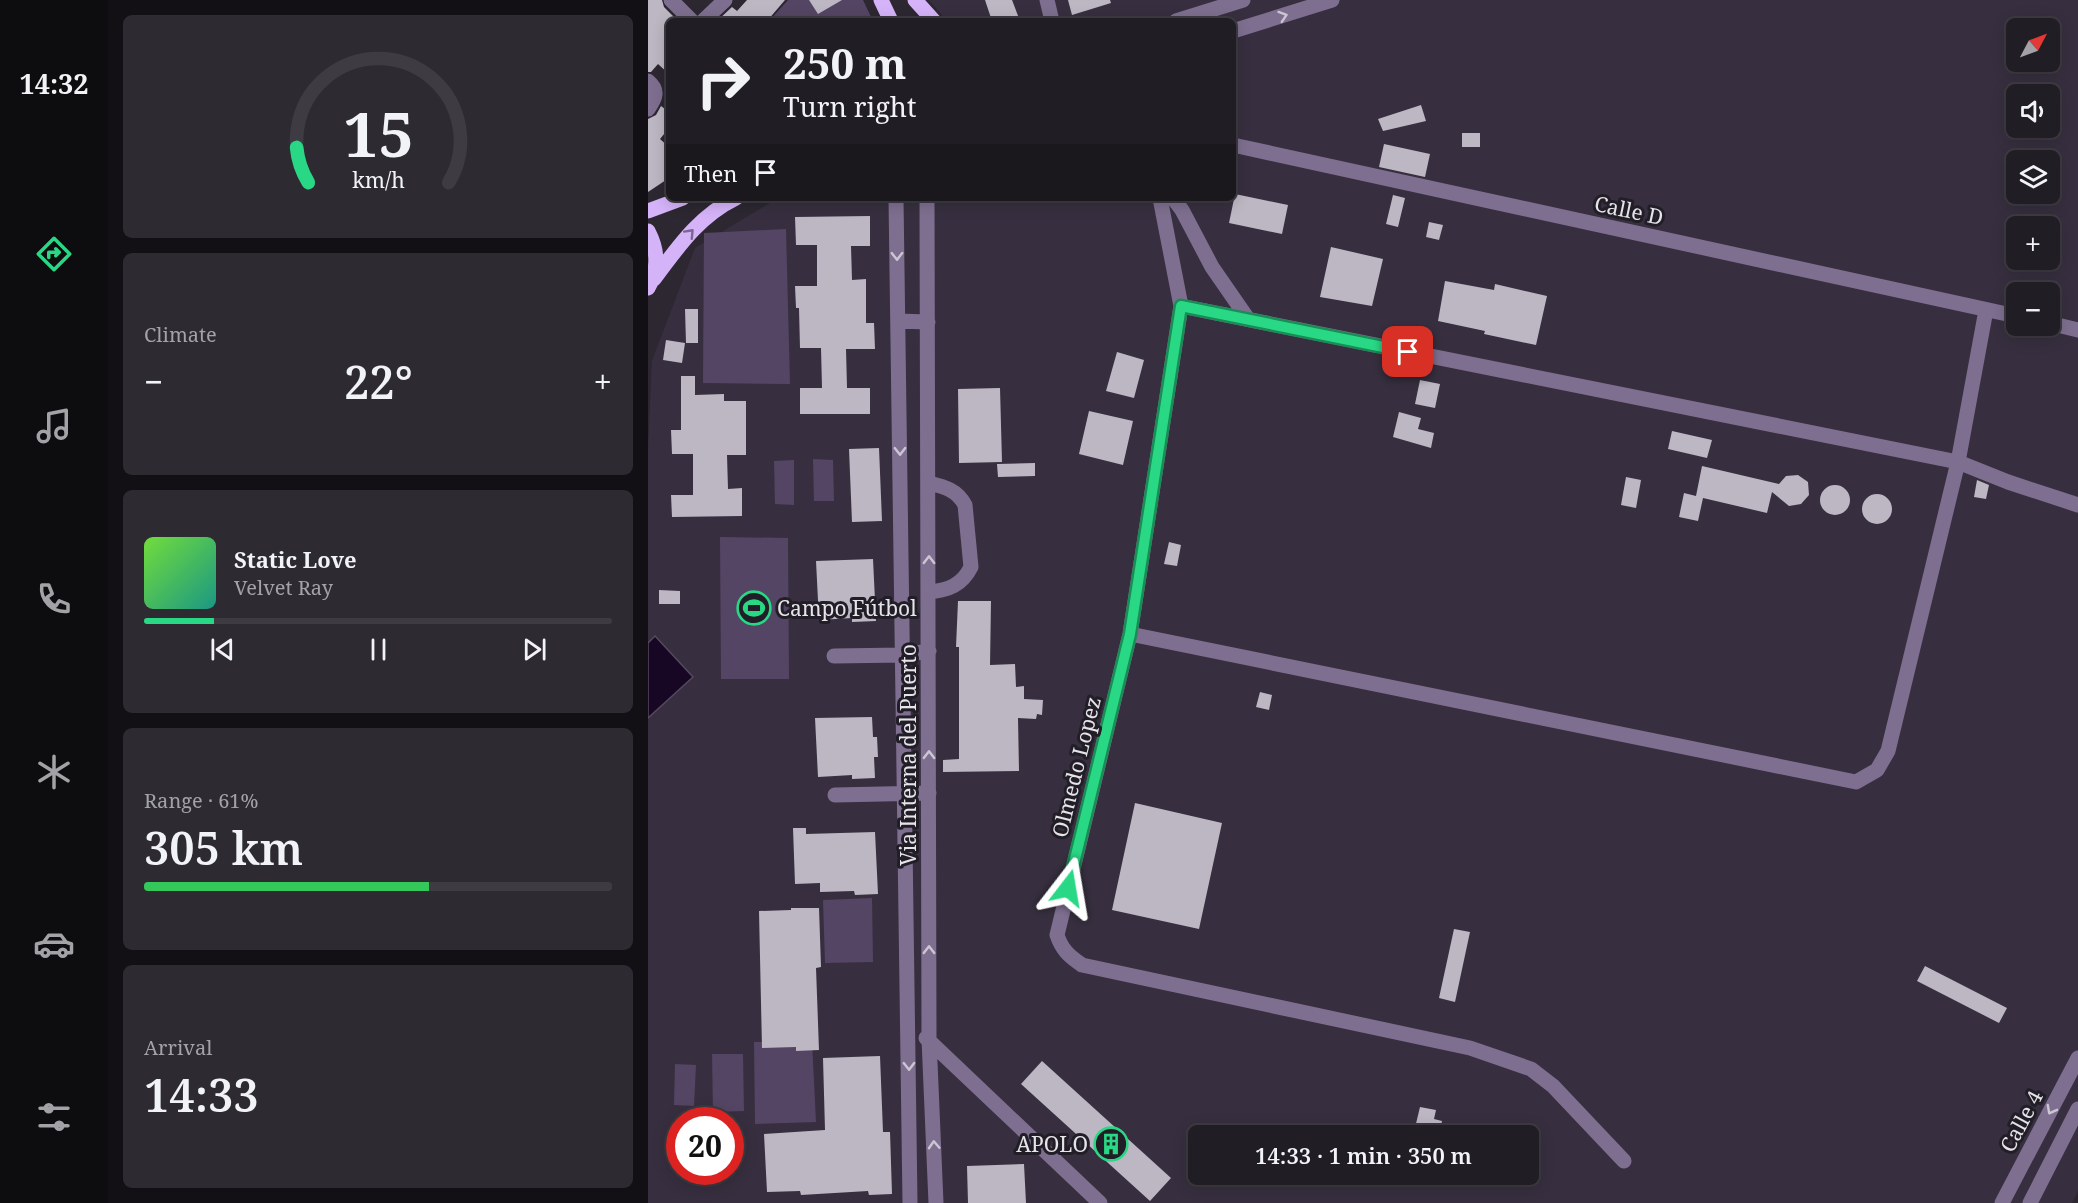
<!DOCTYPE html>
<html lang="en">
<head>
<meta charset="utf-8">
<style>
	:root { --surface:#211d25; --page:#2d2a32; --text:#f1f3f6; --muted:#a2a2a7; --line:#3e3b42; --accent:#28d885 }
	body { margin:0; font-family:"Noto Serif",serif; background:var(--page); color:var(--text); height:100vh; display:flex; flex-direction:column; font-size:22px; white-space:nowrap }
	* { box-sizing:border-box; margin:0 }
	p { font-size:20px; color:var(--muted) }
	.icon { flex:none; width:33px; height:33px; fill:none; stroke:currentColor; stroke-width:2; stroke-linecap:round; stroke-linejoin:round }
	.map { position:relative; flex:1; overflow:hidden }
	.sheet { display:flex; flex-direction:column; gap:15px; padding:15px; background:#121014; width:540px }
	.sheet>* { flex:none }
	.banner { position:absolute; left:18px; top:18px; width:570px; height:183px; border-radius:9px; box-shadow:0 3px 15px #0003,0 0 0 2px var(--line); background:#211d25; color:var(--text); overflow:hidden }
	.needle { width:39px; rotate:49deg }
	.buttons { position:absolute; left:1358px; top:18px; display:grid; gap:12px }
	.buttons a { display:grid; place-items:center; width:54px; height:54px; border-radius:9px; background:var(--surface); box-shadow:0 3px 15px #0003,0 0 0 2px var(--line); font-size:30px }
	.speed { position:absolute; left:18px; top:1107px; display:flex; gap:12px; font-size:30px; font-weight:700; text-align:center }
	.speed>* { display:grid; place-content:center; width:78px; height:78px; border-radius:50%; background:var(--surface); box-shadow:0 3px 15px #0003,0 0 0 2px var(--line); line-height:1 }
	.speed .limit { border:9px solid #d22; background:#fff; color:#111 }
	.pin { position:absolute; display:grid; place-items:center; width:51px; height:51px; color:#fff; margin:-26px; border-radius:12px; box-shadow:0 3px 9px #0006 }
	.me { position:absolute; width:66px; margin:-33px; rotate:14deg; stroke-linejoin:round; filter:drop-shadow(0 0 4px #0008) }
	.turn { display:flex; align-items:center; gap:21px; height:126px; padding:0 18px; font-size:27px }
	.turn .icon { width:78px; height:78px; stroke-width:2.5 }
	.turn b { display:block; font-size:42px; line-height:51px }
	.then { display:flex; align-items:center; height:57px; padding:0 18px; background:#0003; gap:12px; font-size:22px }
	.big { font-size:45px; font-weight:600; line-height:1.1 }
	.sheet .tile { flex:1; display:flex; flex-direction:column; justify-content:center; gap:9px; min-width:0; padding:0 21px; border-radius:9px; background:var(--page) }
	.sheet .dial { align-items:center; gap:0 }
	.dial svg { height:156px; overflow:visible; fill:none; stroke:var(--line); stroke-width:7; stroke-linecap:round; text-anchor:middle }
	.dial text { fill:var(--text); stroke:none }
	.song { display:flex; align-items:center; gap:18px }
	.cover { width:72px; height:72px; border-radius:9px; background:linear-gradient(135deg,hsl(100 70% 55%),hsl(170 70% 35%)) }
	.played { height:6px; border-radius:3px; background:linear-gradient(90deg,var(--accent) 15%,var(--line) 15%) }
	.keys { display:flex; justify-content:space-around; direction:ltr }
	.heat { display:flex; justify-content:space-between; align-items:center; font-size:33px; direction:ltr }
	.charge { height:9px; border-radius:4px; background:linear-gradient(90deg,#34c759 61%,var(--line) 0) }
	.trip { position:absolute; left:540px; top:1125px; width:351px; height:60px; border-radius:9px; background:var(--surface); box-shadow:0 3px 15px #0003,0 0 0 2px var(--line); font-weight:600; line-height:60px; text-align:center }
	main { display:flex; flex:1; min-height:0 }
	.tabs { display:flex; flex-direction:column; width:108px; justify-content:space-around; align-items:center; background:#0d0c0f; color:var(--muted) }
	.tabs .icon { width:42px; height:42px }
	.tabs .active { color:var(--accent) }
	.tabs b { font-size:27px; color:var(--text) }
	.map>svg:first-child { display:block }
	.built { fill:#372f3f; fill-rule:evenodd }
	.green { fill:#544564 }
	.water { fill:#170724; stroke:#55495f; stroke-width:1.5 }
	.building { fill:#bdb7c3 }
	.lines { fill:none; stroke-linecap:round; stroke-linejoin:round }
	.minor { stroke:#7e6f90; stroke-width:15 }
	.major { stroke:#d4b3f8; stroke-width:15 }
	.oneway { stroke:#ccc6d3 }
	.oneway2 { stroke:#7b6890 }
	.route-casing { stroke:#1a8c56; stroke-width:15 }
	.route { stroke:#28d885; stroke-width:10 }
	.labels { text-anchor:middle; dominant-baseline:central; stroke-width:6; stroke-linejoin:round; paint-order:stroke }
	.street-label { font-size:21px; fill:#e6e3e9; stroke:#221e27 }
	.poi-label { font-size:21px; fill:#e6e3e9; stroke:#221e27; text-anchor:start }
</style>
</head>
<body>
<main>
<nav class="tabs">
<b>14:32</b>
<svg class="icon active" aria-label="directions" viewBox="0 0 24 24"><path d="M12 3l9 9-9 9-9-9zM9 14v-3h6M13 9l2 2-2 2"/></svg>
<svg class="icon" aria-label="music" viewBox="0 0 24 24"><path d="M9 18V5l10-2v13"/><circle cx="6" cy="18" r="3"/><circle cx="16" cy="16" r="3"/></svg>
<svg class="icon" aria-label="phone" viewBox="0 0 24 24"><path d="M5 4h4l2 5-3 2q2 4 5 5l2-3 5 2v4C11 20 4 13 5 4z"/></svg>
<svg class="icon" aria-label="climate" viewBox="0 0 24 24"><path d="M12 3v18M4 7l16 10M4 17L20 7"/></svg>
<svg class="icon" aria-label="car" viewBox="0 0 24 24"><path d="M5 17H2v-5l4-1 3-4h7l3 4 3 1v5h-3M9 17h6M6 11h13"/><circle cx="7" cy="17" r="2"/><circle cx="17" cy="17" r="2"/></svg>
<svg class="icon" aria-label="filters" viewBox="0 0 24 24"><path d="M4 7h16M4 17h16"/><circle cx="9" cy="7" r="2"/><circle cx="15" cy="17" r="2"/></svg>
</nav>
<section class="sheet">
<div class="tile dial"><svg viewBox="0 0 100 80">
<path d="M14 69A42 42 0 1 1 86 69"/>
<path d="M14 69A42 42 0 0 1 8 51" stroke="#28d885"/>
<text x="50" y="56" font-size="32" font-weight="700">15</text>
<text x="50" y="72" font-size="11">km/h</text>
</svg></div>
<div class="tile"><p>Climate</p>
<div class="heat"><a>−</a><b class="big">22°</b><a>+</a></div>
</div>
<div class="tile">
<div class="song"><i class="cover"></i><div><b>Static Love</b><p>Velvet Ray</p></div></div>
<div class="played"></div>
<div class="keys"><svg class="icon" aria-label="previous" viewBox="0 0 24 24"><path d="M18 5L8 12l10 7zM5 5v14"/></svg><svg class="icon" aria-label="pause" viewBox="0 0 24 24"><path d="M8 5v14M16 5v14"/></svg><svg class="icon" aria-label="next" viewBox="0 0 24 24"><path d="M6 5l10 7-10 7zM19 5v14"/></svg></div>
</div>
<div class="tile"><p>Range · 61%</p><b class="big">305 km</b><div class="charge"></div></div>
<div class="tile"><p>Arrival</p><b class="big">14:33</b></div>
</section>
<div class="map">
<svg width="1430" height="1203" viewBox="0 0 1430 1203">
	<rect width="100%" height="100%" fill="#2c2731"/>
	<!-- built -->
	<path class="built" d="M 281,0 L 1430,0 L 1430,1191 L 1424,1203 L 0,1203 L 0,449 L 4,361 L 47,248 L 130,198 L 585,198 L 585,21 L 299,21 ZM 1368,28 L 1401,28 L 1401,62 L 1368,62 ZM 1368,94 L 1401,94 L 1401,128 L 1368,128 ZM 1368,160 L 1401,160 L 1401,194 L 1368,194 ZM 1368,226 L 1401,226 L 1401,260 L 1368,260 ZM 1368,292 L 1401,292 L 1401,326 L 1368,326 ZM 32,1120 L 82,1120 L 82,1172 L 32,1172 ZM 550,1136 L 880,1136 L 880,1174 L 550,1174 Z"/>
	<!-- green -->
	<path class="green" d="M 140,0 L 215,0 L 225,21 L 121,21 Z
		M 138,229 L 142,384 L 55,383 L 56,233 Z
		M 165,459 L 185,460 L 186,501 L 166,501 Z
		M 146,460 L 146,505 L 127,504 L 126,461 Z
		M 72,537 L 140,538 L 141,679 L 73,679 Z
		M 224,898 L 225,962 L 177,963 L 175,900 Z
		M 106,1042 L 164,1042 L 168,1122 L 107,1124 Z
		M 64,1054 L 95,1054 L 96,1111 L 65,1112 Z
		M 27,1064 L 48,1065 L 46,1106 L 26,1105 Z"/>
	<!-- water -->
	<path class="water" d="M 7,636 L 45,677 L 0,718 L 0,643 Z"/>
	<!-- building -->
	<path class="building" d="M 0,0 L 14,0 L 16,7 L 30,21 L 21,21 L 21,74 L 10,64 L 3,72 L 0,72 Z
		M 99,0 L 137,0 L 119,21 L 69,21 L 84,7 L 89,11 Z
		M 161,0 L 194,0 L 170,14 Z
		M 337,0 L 364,0 L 372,21 L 344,21 Z
		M 420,0 L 462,0 L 463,3 L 424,15 Z
		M 773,105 L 778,121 L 735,131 L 730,119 Z
		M 13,106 L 21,112 L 21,128 L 12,139 L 21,147 L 21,178 L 0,192 L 0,119 L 8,115 Z
		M 814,133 L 832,133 L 832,147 L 814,147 Z
		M 736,144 L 782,154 L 777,177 L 731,167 Z
		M 587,194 L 640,205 L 634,234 L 581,223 Z
		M 745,195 L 757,198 L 750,227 L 738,224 Z
		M 222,216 L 222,246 L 203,246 L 204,280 L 218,279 L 218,323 L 226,323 L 227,349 L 198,349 L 199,388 L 222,388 L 222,414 L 152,414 L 152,388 L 174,388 L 173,348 L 152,348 L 151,308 L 148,308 L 147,286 L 169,286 L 169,245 L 148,245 L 147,217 Z
		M 781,222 L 795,225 L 791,240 L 778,237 Z
		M 683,247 L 735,259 L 724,306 L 672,297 Z
		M 797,281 L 846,290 L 847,284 L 899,296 L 888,345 L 836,334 L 837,331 L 790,321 Z
		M 37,309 L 50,309 L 50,343 L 38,343 Z
		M 18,340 L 37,343 L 34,363 L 15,360 Z
		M 469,352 L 496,360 L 486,398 L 458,391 Z
		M 33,376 L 47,376 L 47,395 L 76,394 L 76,401 L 98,401 L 98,455 L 79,455 L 80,489 L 94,488 L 94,516 L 24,517 L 23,495 L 45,495 L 45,454 L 24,454 L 23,430 L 33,430 Z
		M 772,380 L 792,384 L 787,408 L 767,404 Z
		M 352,388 L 354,462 L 311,463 L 310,389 Z
		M 441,411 L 485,421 L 475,465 L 431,454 Z
		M 751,412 L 773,418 L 770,429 L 786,433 L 783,448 L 745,437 Z
		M 1024,431 L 1064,440 L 1059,458 L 1020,449 Z
		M 231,448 L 234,521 L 204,522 L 201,449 Z
		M 387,463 L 387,476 L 350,477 L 349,464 Z
		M 1054,466 L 1131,484 L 1138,476 L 1150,475 L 1160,482 L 1161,495 L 1153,504 L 1141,506 L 1124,492 L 1119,513 L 1055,498 L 1050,521 L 1031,517 L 1036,493 L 1048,496 Z
		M 978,477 L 993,480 L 988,508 L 973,505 Z
		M 1329,480 L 1341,485 L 1338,499 L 1326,497 Z
		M1172 500a15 15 0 1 1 30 0a15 15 0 1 1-30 0Z
		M1214 509a15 15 0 1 1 30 0a15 15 0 1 1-30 0Z
		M 521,542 L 533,545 L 529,566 L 516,564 Z
		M 225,559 L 228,621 L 204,622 L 204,618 L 171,620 L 168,561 Z
		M 11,590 L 32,591 L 32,604 L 11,604 Z
		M 310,601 L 343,601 L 342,665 L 367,664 L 368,687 L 376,686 L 376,699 L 395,700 L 394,715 L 389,714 L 388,719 L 370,718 L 371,771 L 295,772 L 295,760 L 311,759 L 311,647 L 308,647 Z
		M 612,692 L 624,695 L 621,710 L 608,707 Z
		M 224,717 L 225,737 L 229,737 L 230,757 L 226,757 L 227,778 L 204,779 L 204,775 L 170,777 L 167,718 Z
		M 487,803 L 574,823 L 551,929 L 464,910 Z
		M 145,828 L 158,828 L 158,834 L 227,832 L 230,894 L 207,895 L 206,891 L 172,892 L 172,883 L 147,884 Z
		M 143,908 L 171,908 L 173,967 L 168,968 L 171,1050 L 148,1051 L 148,1047 L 114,1048 L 111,911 L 143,910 Z
		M 806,929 L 822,932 L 807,1002 L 791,998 Z
		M 1277,966 L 1359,1008 L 1351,1023 L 1269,981 Z
		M 232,1056 L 235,1132 L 242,1132 L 244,1194 L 221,1195 L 220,1191 L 153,1195 L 152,1191 L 119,1192 L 116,1134 L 177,1130 L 175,1058 Z
		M 394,1061 L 523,1178 L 502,1201 L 373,1084 Z
		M 772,1107 L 788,1110 L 786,1119 L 794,1121 L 791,1136 L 765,1136 Z
		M 376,1164 L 378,1203 L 320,1203 L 319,1166 Z"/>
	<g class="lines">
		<!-- minor -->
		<path class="minor" d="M 23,0 L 44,21
			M 399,0 L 404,21
			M 55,21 L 77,0
			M 528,21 L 595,0
			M 585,31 L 684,0
			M 0,81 C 11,90 8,98 0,109
			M 585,145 L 1368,316
			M 248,198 L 262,1203
			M 279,198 L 281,1039 L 288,1203
			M 512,198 L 533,306 L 482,634 L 409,935 C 414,950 421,956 434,965 L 822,1048 L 883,1069 L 905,1086 L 976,1161
			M 525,198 L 534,210 L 564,267 L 600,319
			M 533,306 L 1310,462 L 1360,482 L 1430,505
			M 250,321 L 280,322
			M 1401,323 L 1430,330
			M 281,483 C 297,487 309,490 317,505 L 323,567 C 314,585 301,590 281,592
			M 482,634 L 1208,782 L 1229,770 L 1240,751 L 1310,462 L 1338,310
			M 186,656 L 255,655 L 281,651
			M 187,795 L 281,793
			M 278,1038 L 452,1203
			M 1354,1203 L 1430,1058
			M 1382,1203 L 1430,1109"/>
		<!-- major -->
		<path class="major" d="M 233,0 L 243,21
			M 267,0 L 286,21
			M 0,211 L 35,198
			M 0,231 C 10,250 11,269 0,288
			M 6,279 C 30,247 51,216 88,198"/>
	</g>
	<!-- one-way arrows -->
	<defs><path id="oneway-chevron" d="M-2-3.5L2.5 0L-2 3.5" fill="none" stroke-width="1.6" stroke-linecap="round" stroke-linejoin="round" transform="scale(1.5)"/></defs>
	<g class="oneway">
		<use href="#oneway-chevron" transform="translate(635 16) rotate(-18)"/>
		<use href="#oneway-chevron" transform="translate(249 256) rotate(89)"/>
		<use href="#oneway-chevron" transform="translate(252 451) rotate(89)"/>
		<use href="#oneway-chevron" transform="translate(281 560) rotate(-90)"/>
		<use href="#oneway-chevron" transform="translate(281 755) rotate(-90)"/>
		<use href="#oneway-chevron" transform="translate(281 950) rotate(-90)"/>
		<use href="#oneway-chevron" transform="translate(261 1066) rotate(89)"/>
		<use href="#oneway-chevron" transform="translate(1403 1110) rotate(118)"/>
		<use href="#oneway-chevron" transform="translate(286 1145) rotate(-93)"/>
	</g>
	<use class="oneway2" href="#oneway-chevron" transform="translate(42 233) rotate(-47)"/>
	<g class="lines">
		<defs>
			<path id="route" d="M 420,888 L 482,634 L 533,306 L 760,352"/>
		</defs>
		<!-- route casing -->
		<use href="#route" class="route-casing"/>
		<!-- route -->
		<use href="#route" class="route"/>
	</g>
	<!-- icons -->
	<defs>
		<symbol id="stadium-ring" viewBox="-11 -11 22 22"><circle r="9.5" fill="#221e27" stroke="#28d885" stroke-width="1.5"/><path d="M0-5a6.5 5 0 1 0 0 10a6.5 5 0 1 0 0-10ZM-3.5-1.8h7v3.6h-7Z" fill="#28d885"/></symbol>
		<symbol id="building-ring" viewBox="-11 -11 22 22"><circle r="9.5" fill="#221e27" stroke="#28d885" stroke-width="1.5"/><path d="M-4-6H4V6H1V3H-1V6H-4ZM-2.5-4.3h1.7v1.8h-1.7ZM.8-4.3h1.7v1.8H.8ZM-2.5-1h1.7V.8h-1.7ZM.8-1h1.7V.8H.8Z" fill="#28d885"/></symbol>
	</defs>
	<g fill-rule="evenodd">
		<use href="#stadium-ring" x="87" y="589" width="38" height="38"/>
		<use href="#building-ring" x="444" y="1125" width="38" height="38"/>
	</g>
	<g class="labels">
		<!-- street labels -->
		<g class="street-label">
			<text transform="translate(981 210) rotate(12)">Calle D</text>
			<text transform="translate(260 755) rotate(-90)">Via Interna del Puerto</text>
			<text transform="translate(428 767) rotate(-76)">Olmedo Lopez</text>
			<text transform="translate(1373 1121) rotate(-62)">Calle 4</text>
		</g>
		<!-- poi labels -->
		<g class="poi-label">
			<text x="129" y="608">Campo Fútbol</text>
			<text x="440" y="1144" text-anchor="end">APOLO</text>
		</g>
	</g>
</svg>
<div class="buttons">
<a><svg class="needle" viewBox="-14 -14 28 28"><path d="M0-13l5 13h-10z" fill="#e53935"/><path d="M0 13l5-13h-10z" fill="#a2a2a7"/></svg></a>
<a><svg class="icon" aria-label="sound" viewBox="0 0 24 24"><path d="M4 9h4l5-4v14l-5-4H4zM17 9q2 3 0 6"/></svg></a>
<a><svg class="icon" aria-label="layers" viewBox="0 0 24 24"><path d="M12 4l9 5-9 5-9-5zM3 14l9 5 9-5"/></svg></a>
<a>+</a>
<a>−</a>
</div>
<div class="speed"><div class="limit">20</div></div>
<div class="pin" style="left:760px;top:352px;background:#d93025"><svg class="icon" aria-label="arrive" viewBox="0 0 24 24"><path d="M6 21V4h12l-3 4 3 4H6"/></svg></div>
<svg class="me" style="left:420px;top:888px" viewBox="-20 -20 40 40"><path d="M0-17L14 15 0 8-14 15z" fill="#28d885" stroke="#fff" stroke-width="4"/></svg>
<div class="trip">14:33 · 1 min · 350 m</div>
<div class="banner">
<div class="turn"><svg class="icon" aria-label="right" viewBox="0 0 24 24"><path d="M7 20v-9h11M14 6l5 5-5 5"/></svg><div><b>250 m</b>Turn right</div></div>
<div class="then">Then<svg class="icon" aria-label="arrive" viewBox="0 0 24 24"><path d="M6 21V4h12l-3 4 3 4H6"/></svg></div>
</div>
</div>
</main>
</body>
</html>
